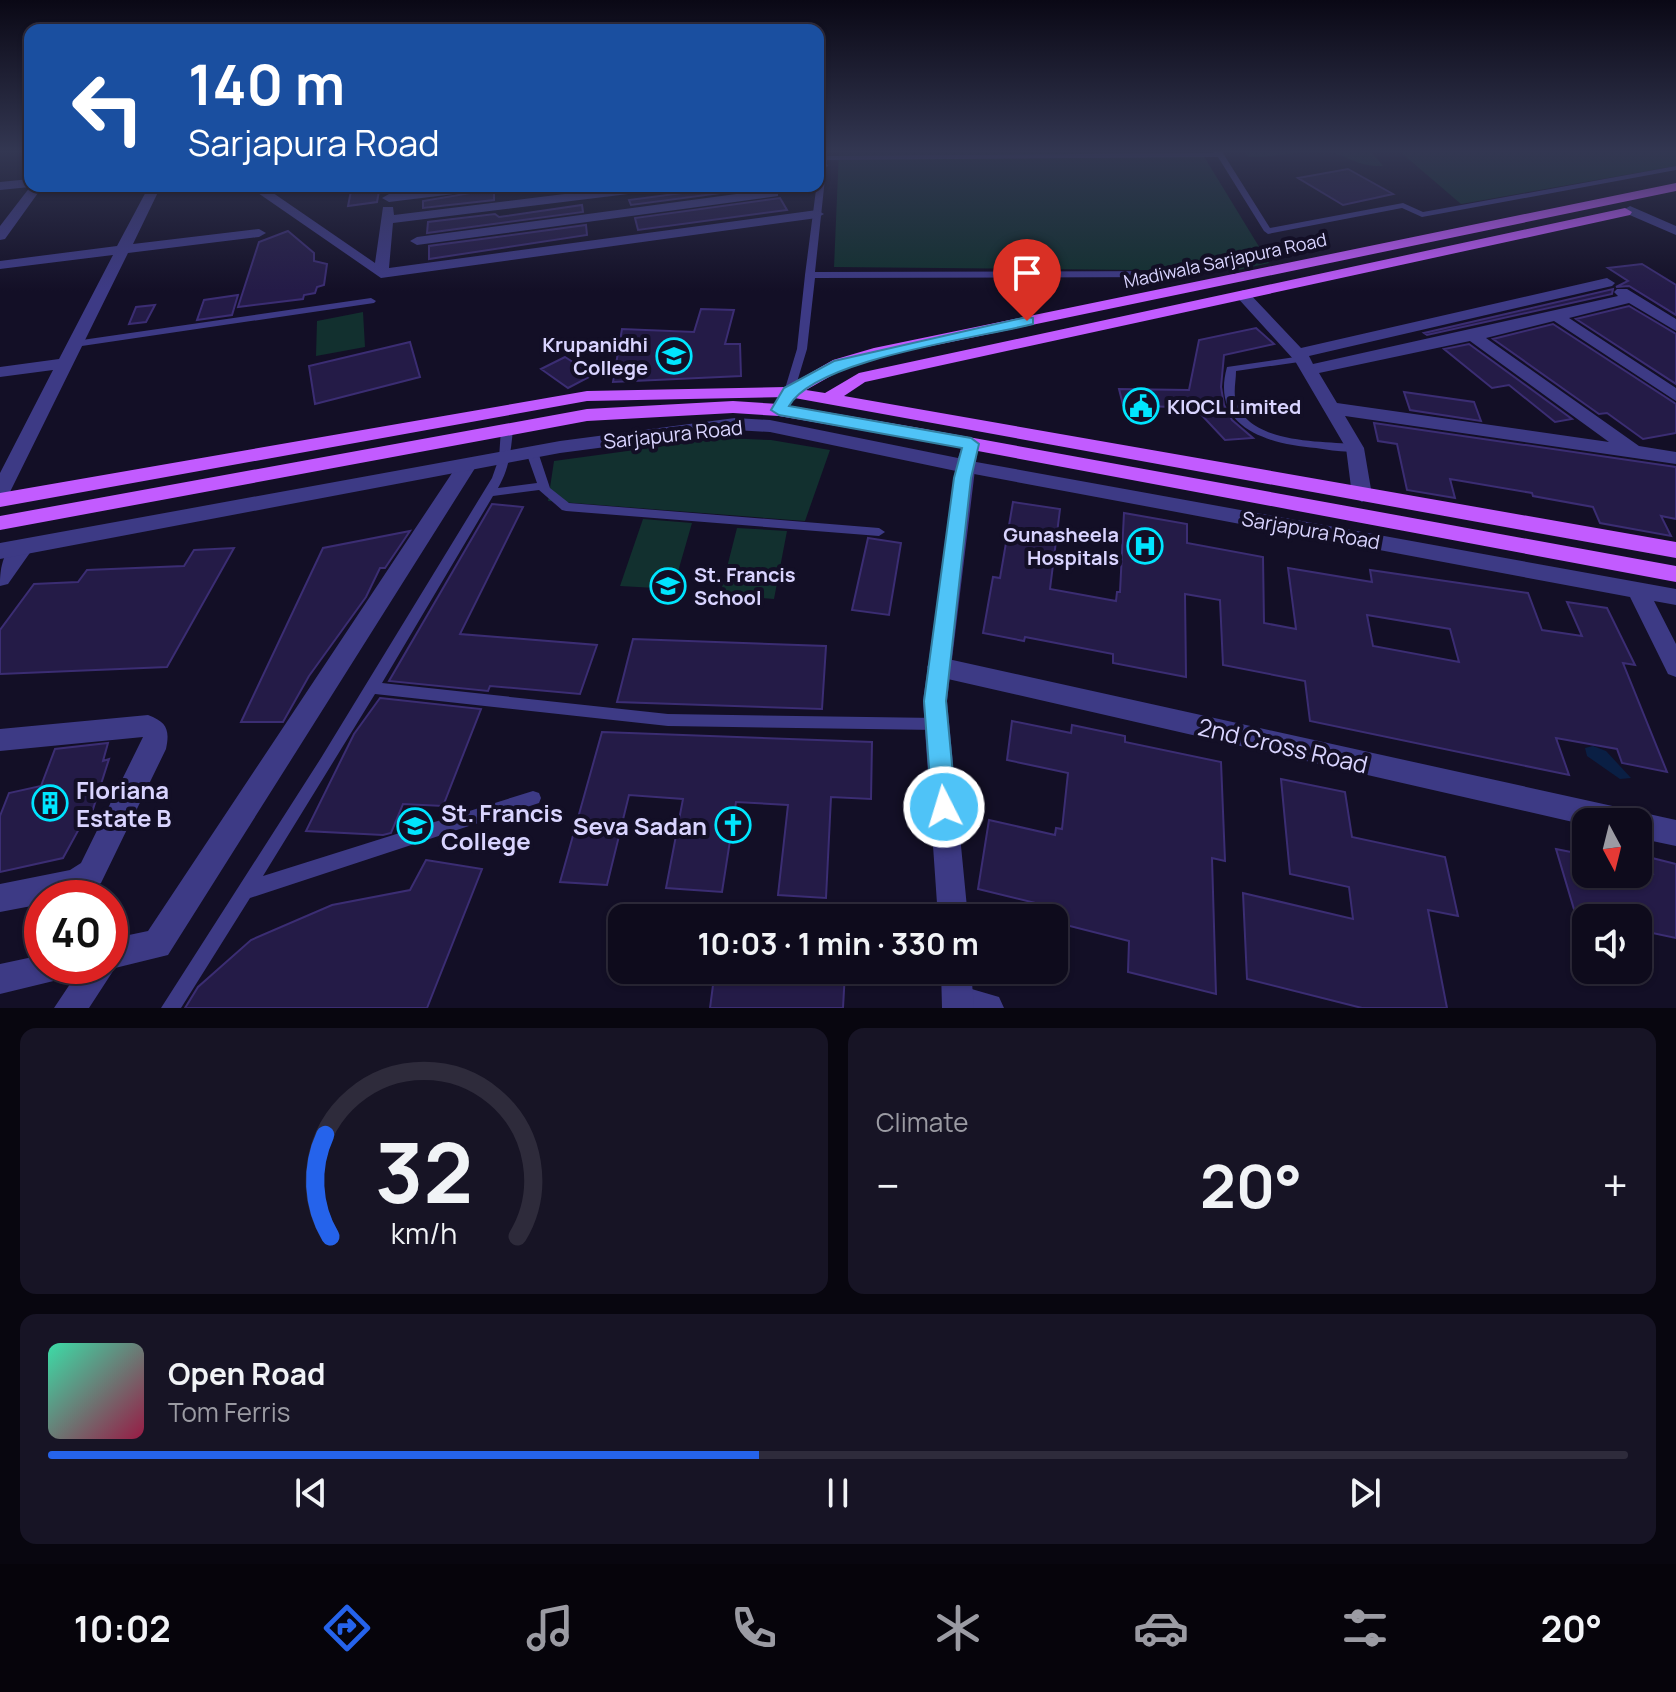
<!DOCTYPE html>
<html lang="en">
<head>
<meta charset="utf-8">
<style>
	:root { --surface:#0e0b1c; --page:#171425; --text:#f1f3f6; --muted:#9b9ba3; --line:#2e2b3b; --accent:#2563eb }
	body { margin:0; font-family:Manrope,sans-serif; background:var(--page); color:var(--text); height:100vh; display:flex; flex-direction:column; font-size:30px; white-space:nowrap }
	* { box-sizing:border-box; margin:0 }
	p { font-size:26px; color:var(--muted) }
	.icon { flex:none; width:44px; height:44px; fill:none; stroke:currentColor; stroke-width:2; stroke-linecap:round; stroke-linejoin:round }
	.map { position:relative; height:1008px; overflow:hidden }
	.panel { display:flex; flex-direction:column; gap:20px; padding:20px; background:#08060f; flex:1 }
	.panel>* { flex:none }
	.guide { position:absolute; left:24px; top:24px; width:800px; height:168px; border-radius:16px; box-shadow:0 2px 6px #0004,0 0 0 2px var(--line); background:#1a4fa0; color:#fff; overflow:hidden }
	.needle { width:52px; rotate:173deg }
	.fabs { position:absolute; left:1572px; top:808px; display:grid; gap:16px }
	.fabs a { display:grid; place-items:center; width:80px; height:80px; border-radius:16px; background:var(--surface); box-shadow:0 2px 6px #0004,0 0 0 2px var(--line); font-size:40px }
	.speed { position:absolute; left:24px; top:880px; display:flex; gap:16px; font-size:40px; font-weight:700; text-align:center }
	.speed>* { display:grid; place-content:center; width:104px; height:104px; border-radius:50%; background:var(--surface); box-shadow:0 2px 6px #0004,0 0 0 2px var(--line); line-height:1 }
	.speed .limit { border:12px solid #d22; background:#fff; color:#111 }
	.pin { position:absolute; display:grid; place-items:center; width:68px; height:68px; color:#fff; margin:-82px -34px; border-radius:50% 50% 50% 0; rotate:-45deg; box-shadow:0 0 8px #0007 }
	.pin .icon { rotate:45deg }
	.me { position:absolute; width:88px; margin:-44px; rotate:355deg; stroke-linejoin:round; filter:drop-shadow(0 0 6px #0008) }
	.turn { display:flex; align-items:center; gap:28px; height:168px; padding:0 32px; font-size:36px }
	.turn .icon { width:104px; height:104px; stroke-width:2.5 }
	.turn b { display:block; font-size:56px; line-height:68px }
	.big { font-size:60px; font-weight:700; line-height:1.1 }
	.panel .tile { flex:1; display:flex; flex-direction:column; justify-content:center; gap:12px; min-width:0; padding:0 28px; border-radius:16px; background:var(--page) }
	.panel .dial { align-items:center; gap:0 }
	.dial svg { height:208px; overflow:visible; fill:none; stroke:var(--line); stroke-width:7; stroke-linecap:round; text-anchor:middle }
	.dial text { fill:var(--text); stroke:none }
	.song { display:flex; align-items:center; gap:24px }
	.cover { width:96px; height:96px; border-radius:12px; background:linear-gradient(135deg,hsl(160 70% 55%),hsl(340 70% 35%)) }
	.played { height:8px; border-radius:4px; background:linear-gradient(90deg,var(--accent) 45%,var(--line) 45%) }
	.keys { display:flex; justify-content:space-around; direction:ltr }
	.heat { display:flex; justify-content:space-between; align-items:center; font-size:44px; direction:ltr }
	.panel .tiles { flex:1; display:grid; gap:20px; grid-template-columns:1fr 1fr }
	.tile:last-child { grid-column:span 2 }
	.trip { position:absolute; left:608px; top:904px; width:460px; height:80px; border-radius:16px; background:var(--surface); box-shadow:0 2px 6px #0004,0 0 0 2px var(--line); font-weight:700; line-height:80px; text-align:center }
	.tab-bar { display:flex; height:128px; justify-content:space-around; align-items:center; background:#06040b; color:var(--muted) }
	.tab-bar .icon { width:56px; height:56px }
	.tab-bar .selected { color:var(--accent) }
	.tab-bar b { font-size:36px; color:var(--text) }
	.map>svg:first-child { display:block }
	.green { fill:#12302f }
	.water { fill:#0a1f44 }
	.building { fill:#241b47; stroke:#3b2d73; stroke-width:2; fill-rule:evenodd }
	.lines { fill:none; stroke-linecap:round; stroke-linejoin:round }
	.service { fill:#3d3a85; fill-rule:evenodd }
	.minor { fill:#3d3a85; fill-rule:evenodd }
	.tertiary { fill:#3d3a85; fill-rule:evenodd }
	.primary { fill:#c25bff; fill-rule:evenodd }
	.route { fill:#4fc3f7; stroke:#337fa1; stroke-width:2 }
	.labels { text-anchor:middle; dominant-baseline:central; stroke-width:8; stroke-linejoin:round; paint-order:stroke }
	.far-street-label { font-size:18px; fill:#d9d4ff; stroke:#130f26 }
	.poi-label { font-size:20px; font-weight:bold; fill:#d9d4ff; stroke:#130f26; text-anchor:end }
	.street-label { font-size:20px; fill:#d9d4ff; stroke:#130f26 }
	.near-street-label { font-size:24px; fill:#d9d4ff; stroke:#130f26 }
	.near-poi-label { font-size:24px; font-weight:bold; fill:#d9d4ff; stroke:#130f26; text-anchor:start }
</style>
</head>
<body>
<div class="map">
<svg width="1676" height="1008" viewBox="0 0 1676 1008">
	<rect width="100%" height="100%" fill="#130f26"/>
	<!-- green -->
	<path class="green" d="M 839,150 L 1200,150 L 1269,263 L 1234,271 L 834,267 Z
		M 1244,150 L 1370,150 L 1383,166 C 1354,167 1346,153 1323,151 C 1299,150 1273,158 1248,157 Z
		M 1398,150 L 1676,150 L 1676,166 L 1461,204 Z
		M 363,312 L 365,347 L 316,356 L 317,321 Z
		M 723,438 L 771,440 L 830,450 L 805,521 L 548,501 L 554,461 Z
		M 643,519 L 692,523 L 673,589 L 620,586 Z
		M 737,528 L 787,531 L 774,599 L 720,595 Z"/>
	<!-- water -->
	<path class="water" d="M 1593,746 L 1606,751 L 1631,778 L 1620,779 L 1587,756 L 1585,748 Z"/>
	<!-- building -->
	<path class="building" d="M 1348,169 L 1393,194 L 1343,205 L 1298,178 Z
		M 352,186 L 380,186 L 377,202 L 348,206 Z
		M 735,186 L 774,186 L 631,205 L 629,200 Z
		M 494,189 L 494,200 L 423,208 L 423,201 Z
		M 780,198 L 787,210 L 638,230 L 635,218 Z
		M 582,205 L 583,212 L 427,233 L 428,222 L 495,214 L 499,217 Z
		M 586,225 L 587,235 L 429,259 L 429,246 Z
		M 288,231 L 314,253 L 314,261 L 327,264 L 324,285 L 317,287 L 315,293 L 304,295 L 303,299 L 238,307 L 259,242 Z
		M 1642,264 L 1676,285 L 1676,315 L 1629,286 L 1616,287 L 1628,281 L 1608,268 Z
		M 1613,289 L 1612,294 L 1427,335 L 1424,333 Z
		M 238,295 L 232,315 L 197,320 L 204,300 Z
		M 155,305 L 146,322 L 129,324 L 136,307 Z
		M 1629,306 L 1676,334 L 1676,384 L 1576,319 Z
		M 701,309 L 734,310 L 725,344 L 740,344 L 741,376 L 613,382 L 622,329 L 694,332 Z
		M 1553,324 L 1676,404 L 1676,433 L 1643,439 L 1607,413 L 1599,414 L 1493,339 Z
		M 1256,328 L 1274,344 L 1224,355 L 1221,387 L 1224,405 L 1232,420 L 1253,438 L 1225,440 L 1195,408 L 1123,405 L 1119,389 L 1189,390 L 1199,340 Z
		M 410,342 L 420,377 L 315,404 L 309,366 Z
		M 1469,344 L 1572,419 L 1555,422 L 1509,385 L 1492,388 L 1444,349 Z
		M 565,357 L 593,375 L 568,388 L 541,369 Z
		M 1404,392 L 1474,402 L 1481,421 L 1410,410 Z
		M 1374,423 L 1676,467 L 1676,519 L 1661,516 L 1671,536 L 1600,523 L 1593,507 L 1533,496 L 1532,493 L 1450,479 L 1455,498 L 1407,490 L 1397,444 L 1378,441 Z
		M 1013,502 L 1060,509 L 1050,589 L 1116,601 L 1117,592 L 1120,592 L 1124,513 L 1187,524 L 1187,543 L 1263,557 L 1264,623 L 1296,629 L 1288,568 L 1372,582 L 1370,570 L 1528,593 L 1542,630 L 1582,636 L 1567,602 L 1607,608 L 1635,665 L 1623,663 L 1667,772 L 1622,763 L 1617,749 L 1556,738 L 1569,775 L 1310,721 L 1305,681 L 1223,665 L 1220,600 L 1185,594 L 1186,677 L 1113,663 L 1113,654 L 1025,637 L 1024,641 L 983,633 L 993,577 L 1000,578 ZM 1367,615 L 1450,629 L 1459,662 L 1373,646 Z
		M 492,504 L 523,507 L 460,634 L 597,645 L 580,694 L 490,686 L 488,691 L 389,681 Z
		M 410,531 L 385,568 L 380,568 L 366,597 L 309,676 L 283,722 L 241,722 L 323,548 Z
		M 868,538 L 901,543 L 889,615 L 852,610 Z
		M 234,548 L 167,667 L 0,674 L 0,630 L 34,584 L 78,582 L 87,570 L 184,566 L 194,550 Z
		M 633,639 L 826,646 L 822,709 L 617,702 Z
		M 380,698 L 481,709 L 443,806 L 403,804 L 391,833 L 383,835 L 306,831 L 354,734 Z
		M 1012,721 L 1071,733 L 1072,725 L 1125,736 L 1125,742 L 1221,762 L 1225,861 L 1212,858 L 1216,994 L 1128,972 L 1129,941 L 1054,922 L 1054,918 L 1047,918 L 1048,906 L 978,889 L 989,820 L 1055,835 L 1056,828 L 1062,829 L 1068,773 L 1007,760 Z
		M 602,732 L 872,742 L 871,799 L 831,797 L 826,898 L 778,895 L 788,805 L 736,802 L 722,892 L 666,888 L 683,799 L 629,795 L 607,885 L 560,882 Z
		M 108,743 L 103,761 L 109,759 L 88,825 L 80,827 L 63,858 L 0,872 L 0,816 L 9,793 L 41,786 L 55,749 Z
		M 1281,779 L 1345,792 L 1352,837 L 1445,857 L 1458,916 L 1428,910 L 1447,1008 L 1362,1008 L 1247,979 L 1243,893 L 1353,919 L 1349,887 L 1290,874 Z
		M 1556,849 L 1586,855 L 1586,874 L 1653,874 L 1648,857 L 1676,864 L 1676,938 L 1638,930 L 1638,918 L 1576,916 Z
		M 426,860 L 482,869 L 427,1008 L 185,1008 L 198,987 L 251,940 L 332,905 L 410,890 Z
		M 715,970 L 845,972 L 843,1008 L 710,1008 Z"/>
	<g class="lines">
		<!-- service -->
		<path class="service" d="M 1213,150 L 1221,150 L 1270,228 L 1403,203 L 1423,212 L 1676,166 L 1676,170 L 1422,217 L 1402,208 L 1268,234 L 1264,231 L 1218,157 L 827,160 L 815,272 L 1180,271 L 1184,274 L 1180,277 L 815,278 L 807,349 L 794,392 L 789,395 L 784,392 L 797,349 L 805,275 L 821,151 L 827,151 L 827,156 L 1215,153 Z
			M 371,298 L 376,301 L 374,303 L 75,347 L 70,344 L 75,341 Z
			M 1302,356 L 1307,359 L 1306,361 L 1236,371 C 1236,380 1234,388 1235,397 C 1244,444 1319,441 1355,444 L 1361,448 L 1359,451 C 1345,453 1330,450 1316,448 C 1268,444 1210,428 1227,367 Z
			M 507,425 L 513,429 C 511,451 509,469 498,488 L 537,483 L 526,452 L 532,448 L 538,452 L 550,488 L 569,503 L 879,528 L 885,532 L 879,536 L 566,511 L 562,510 L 539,490 L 493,496 L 382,683 L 668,714 L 937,718 L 942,719 L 944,724 L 942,729 L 937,730 L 668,726 L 375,694 L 263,876 L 533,791 L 539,793 L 541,798 L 539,803 L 250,898 L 181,1008 L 161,1008 L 321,758 L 492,478 L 499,458 L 501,429 Z"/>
		<!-- minor -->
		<path class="minor" d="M 818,162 L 826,163 L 828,166 L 818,170 Z
			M 30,179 L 30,186 L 43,186 L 5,239 L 0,240 L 0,226 L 30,187 L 0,190 L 0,182 Z
			M 149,186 L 161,186 L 133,244 L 259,229 L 266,233 L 259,237 L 128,253 L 10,492 L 0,499 L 0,473 L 53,370 L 0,377 L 0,367 L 59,359 L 113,255 L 0,269 L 0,261 L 117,246 Z
			M 248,186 L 263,186 L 375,263 L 383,207 L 393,207 L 394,215 L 629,186 L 667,186 L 661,190 L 393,223 L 389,268 L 817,210 L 824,214 L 817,218 L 381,278 Z
			M 455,186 L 493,186 L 487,190 L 389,202 L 382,198 L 389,194 Z
			M 773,189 L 778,190 L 778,196 L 417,245 L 410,241 L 417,237 Z
			M 1630,206 L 1676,226 L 1676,235 L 1625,213 L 1623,210 Z
			M 1607,278 L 1615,283 L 1612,286 L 1309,356 L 1313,364 L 1618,296 L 1614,292 L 1617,289 L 1627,289 L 1676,319 L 1676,331 L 1629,303 L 1569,318 L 1676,388 L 1676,401 L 1554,321 L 1486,338 L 1639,446 L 1676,452 L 1676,464 L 1345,416 L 1364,448 L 1372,495 L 1362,502 L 1352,495 L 1346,448 L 1295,361 L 1235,295 L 1243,290 L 1248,292 L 1301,348 ZM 1470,341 L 1609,442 L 1337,403 L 1319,373 Z
			M 467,459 L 477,465 L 168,955 L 115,968 L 89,1008 L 54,1008 L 82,966 L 110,966 L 110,939 L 148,931 L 460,461 Z
			M 965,460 L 1676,589 L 1676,605 L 1654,601 L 1676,644 L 1676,677 L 1668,674 L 1630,597 L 958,471 L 955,466 Z
			M 24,539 L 31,542 L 34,547 L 8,584 L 0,586 C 0,567 3,546 24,539 Z
			M 939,657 L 1676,820 L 1676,846 L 1638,838 L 1638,822 L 1586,822 L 1586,825 L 939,677 L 931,674 L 927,667 L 931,660 Z
			M 148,715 C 167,722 170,730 166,749 L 101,883 L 75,897 L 42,898 L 42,904 L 0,912 L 0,884 L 70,870 L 81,863 L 143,737 L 0,751 L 0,729 Z
			M 42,955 L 42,966 L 74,966 L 70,977 L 0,994 L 0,964 Z
			M 958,985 L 999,997 L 1004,1008 L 946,1008 L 943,1000 L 947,989 Z"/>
		<!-- tertiary -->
		<path class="tertiary" d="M 735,418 L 770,420 L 958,458 L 961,449 L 968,447 L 977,453 L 947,701 L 968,918 L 938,918 L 923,701 L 956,471 L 770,432 L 735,430 L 560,453 L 0,559 L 0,543 L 560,441 Z
			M 941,970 L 971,970 L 974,1008 L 942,1008 Z"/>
		<!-- primary -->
		<path class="primary" d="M 1676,183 L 1676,191 L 878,357 L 845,368 L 806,390 L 825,393 L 859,373 L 1625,208 L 1632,212 L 1630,215 L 865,382 L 844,396 L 1676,542 L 1676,558 L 789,397 L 587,401 L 0,507 L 0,493 L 587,391 L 786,387 L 833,360 L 874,348 Z
			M 733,401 L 779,404 L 919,428 L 1676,566 L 1676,582 L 919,440 L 779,416 L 733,413 L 587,421 L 0,530 L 0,516 L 587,409 Z"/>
	</g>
	<!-- sky -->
	<linearGradient id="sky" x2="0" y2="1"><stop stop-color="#0a0815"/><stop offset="0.52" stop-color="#333752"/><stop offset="1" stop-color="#333752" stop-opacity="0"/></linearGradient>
	<rect width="1676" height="291" fill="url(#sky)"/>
	<!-- route -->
	<path class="route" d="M 1027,317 L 1033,318 L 1033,324 C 978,338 815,359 789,406 L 971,438 L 979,444 L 971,478 L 946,701 L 956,807 L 953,815 L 944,818 L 935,815 L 932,807 L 924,701 L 954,478 L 962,448 L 779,415 L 771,410 L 784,388 L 834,361 Z"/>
	<!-- icons -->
	<defs>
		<symbol id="university-ring" viewBox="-11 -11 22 22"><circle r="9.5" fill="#130f26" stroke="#00e5ff" stroke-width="1.5"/><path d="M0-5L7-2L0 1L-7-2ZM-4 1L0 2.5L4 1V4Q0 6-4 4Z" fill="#00e5ff"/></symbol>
		<symbol id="civic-ring" viewBox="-11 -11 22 22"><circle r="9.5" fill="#130f26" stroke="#00e5ff" stroke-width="1.5"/><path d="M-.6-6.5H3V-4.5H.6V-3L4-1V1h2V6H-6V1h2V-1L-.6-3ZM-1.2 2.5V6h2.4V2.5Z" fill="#00e5ff"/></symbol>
		<symbol id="hospital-ring" viewBox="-11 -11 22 22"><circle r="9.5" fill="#130f26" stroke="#00e5ff" stroke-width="1.5"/><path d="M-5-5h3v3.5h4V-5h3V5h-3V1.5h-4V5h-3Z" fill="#00e5ff"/></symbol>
		<symbol id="school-ring" viewBox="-11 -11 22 22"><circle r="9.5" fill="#130f26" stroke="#00e5ff" stroke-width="1.5"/><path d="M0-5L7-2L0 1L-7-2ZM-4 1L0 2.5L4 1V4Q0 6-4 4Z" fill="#00e5ff"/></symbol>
		<symbol id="building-ring" viewBox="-11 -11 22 22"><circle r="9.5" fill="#130f26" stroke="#00e5ff" stroke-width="1.5"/><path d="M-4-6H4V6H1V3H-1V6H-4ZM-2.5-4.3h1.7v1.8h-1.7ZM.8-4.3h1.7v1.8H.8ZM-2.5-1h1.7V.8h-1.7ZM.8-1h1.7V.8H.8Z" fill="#00e5ff"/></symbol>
		<symbol id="church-ring" viewBox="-11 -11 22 22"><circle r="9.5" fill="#130f26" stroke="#00e5ff" stroke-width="1.5"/><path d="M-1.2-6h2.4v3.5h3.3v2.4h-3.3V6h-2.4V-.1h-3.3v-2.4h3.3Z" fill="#00e5ff"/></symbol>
	</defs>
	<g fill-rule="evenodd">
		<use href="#university-ring" x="654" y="336" width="40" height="40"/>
		<use href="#civic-ring" x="1121" y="386" width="40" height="40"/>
		<use href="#hospital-ring" x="1125" y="526" width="40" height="40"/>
		<use href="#school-ring" x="648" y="566" width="40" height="40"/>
		<use href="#building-ring" x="30" y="783" width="40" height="40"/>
		<use href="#church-ring" x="713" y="805" width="40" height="40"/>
		<use href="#university-ring" x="395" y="806" width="40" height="40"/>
	</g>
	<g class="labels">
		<!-- far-street labels -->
		<g class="far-street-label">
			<text transform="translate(1225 260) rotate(-12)">Madiwala Sarjapura Road</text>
		</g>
		<!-- poi labels -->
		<g class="poi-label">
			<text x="648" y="344">Krupanidhi<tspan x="648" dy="23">College</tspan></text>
			<text x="1167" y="406" text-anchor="start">KIOCL Limited</text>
			<text x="1119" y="534">Gunasheela<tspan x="1119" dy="23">Hospitals</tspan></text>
			<text x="694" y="574" text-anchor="start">St. Francis<tspan x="694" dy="23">School</tspan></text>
		</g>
		<!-- street labels -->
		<g class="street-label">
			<text transform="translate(673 434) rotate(-6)">Sarjapura Road</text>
			<text transform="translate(1311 530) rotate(10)">Sarjapura Road</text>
		</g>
		<!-- near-street labels -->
		<g class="near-street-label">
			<text transform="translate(1283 745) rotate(13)">2nd Cross Road</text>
		</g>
		<!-- near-poi labels -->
		<g class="near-poi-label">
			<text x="76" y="789">Floriana<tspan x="76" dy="28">Estate B</tspan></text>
			<text x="441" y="812">St. Francis<tspan x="441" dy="28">College</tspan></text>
			<text x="707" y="825" text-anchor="end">Seva Sadan</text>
		</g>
	</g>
</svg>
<div class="fabs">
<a><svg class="needle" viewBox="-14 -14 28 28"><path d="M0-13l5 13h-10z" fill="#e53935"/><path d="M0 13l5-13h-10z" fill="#9b9ba3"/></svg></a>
<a><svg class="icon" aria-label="sound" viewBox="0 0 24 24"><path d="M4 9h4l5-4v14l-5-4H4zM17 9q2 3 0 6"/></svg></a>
</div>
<div class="speed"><div class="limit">40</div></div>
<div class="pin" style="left:1027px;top:321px;background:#d93025"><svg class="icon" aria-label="arrive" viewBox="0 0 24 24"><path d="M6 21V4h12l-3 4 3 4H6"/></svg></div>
<svg class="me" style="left:944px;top:807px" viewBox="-20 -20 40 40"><circle r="17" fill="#4fc3f7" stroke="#fff" stroke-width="3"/><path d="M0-11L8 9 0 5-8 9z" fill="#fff"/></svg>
<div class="trip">10:03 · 1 min · 330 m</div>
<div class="guide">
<div class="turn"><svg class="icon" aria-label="left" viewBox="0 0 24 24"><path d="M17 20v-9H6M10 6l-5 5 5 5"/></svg><div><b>140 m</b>Sarjapura Road</div></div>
</div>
</div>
<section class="panel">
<div class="tiles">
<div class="tile dial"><svg viewBox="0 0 100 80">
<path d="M14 69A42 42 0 1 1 86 69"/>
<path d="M14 69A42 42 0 0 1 12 30" stroke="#2563eb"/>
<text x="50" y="56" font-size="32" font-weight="700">32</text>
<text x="50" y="72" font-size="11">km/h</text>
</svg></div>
<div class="tile"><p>Climate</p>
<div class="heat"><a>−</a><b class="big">20°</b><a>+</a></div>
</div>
<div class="tile">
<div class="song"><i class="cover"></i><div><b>Open Road</b><p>Tom Ferris</p></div></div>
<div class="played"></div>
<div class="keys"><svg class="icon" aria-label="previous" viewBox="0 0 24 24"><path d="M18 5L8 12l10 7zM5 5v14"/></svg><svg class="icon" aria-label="pause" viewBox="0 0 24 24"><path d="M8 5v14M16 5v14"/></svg><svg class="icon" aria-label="next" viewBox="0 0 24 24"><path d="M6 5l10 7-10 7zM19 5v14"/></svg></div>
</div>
</div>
</section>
<nav class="tab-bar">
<b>10:02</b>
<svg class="icon selected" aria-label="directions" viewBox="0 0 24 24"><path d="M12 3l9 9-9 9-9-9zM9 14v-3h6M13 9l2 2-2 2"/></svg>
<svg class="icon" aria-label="music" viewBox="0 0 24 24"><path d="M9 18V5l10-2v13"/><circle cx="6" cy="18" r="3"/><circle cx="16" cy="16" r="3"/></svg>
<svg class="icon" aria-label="phone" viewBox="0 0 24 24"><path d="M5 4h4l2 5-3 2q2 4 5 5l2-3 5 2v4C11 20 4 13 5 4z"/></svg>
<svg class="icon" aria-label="climate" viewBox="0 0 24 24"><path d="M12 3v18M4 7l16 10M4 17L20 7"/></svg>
<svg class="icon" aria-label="car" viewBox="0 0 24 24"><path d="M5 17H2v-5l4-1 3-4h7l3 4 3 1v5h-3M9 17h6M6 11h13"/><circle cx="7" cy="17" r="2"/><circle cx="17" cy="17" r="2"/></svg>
<svg class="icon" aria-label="filters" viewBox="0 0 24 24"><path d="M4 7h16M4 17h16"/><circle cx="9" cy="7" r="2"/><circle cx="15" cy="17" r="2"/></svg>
<b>20°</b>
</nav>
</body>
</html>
